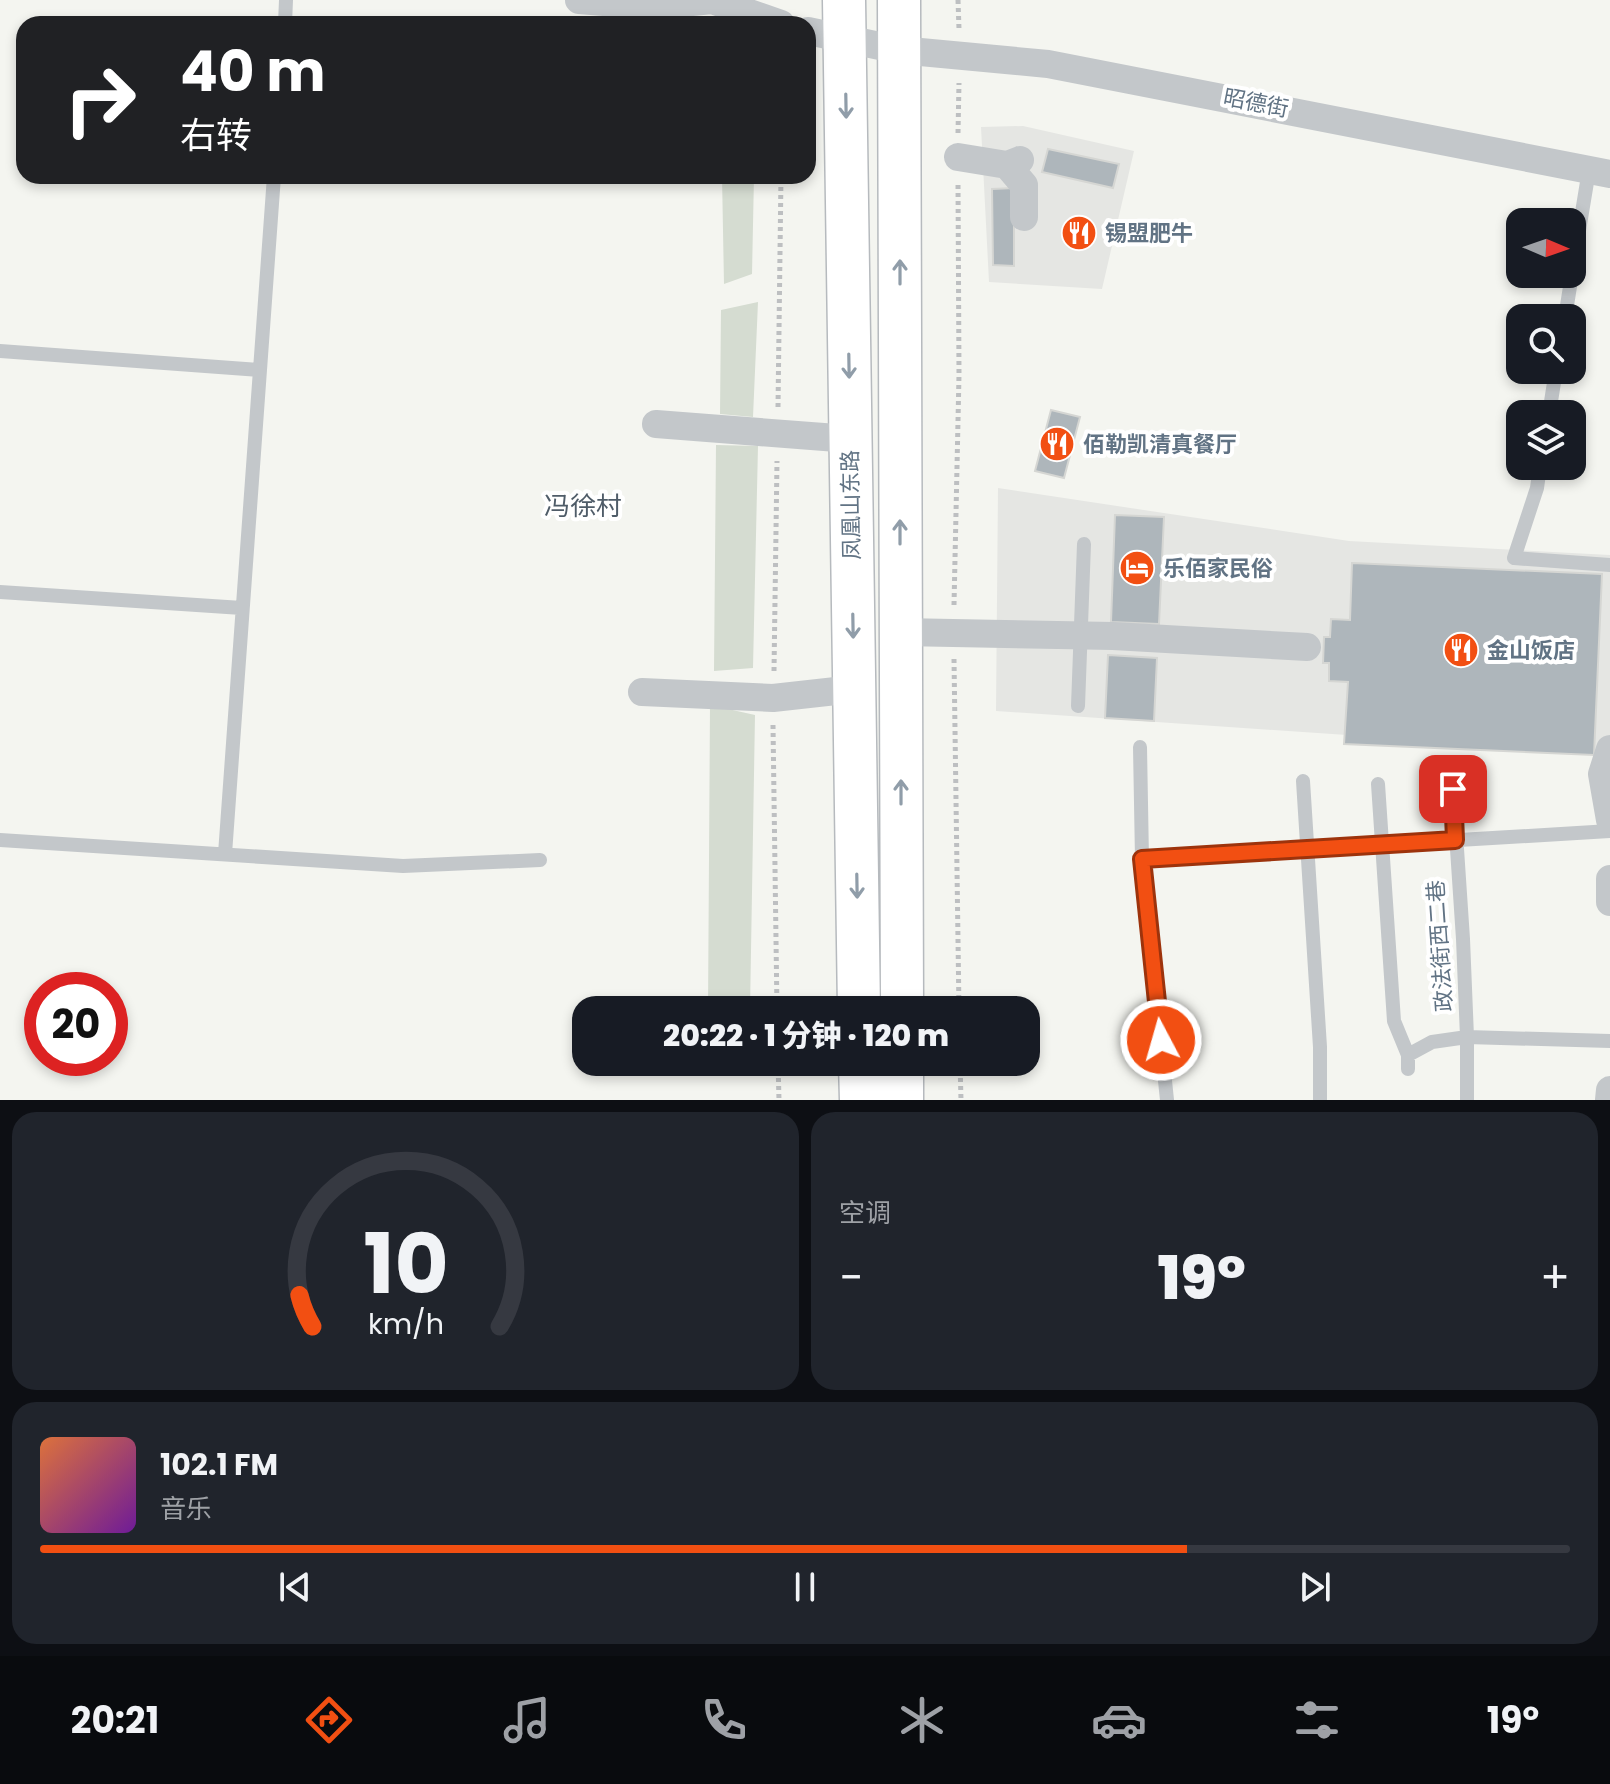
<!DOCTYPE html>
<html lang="zh">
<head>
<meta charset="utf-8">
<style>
	:root { --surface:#171b24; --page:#20242c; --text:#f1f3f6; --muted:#9ea1a6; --line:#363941; --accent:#f24f12 }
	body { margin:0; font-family:Poppins,"Noto Sans SC",sans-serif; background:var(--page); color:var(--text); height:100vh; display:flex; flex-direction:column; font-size:30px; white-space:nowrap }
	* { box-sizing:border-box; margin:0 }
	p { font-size:26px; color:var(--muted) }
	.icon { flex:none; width:44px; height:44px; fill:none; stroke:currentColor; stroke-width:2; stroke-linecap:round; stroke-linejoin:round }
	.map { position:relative; height:1100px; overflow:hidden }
	.drawer { display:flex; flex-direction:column; gap:12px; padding:12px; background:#0d0f14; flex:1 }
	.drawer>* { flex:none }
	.guide { position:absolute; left:16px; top:16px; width:800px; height:168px; border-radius:24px; box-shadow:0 4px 12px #0003; background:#202124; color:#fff; overflow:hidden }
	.needle { width:52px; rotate:92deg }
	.tools { position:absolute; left:1506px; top:208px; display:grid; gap:16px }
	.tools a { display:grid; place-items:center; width:80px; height:80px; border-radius:16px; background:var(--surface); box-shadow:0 4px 12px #0003; font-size:40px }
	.speed { position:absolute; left:24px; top:972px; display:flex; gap:16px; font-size:40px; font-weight:700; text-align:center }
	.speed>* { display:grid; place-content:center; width:104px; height:104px; border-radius:50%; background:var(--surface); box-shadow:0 4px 12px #0003; line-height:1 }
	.speed .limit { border:12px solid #d22; background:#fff; color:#111 }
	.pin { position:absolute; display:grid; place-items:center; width:68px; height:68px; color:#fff; margin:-34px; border-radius:16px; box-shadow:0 4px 12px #0006 }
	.me { position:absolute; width:88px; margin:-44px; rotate:354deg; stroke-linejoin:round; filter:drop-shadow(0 0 6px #0008) }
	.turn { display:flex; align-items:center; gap:28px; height:168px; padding:0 32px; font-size:36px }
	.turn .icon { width:104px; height:104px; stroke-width:2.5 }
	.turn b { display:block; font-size:56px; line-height:68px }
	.big { font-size:60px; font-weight:800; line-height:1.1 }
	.drawer .tile { flex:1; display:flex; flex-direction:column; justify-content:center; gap:12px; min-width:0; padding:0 28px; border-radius:24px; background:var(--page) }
	.drawer .dial { align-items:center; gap:0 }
	.dial svg { height:208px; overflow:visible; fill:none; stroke:var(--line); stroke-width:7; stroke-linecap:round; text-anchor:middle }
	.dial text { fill:var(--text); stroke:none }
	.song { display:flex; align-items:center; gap:24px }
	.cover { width:96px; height:96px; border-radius:12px; background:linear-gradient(135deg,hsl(20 70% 55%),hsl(280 70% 35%)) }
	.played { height:8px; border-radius:4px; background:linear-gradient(90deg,var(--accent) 75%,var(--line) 75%) }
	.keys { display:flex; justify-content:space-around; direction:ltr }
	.heat { display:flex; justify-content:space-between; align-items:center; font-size:44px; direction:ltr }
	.drawer .tiles { flex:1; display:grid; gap:12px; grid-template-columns:1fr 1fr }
	.tile:last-child { grid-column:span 2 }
	.trip { position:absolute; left:572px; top:996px; width:468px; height:80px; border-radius:24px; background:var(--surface); box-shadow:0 4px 12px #0003; font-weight:800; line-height:80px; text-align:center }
	.tabs { display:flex; height:128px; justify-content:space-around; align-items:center; background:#090b0e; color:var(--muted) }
	.tabs .icon { width:56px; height:56px }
	.tabs .active { color:var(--accent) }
	.tabs b { font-size:36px; color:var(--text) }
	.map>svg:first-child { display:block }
	.built { fill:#e5e6e3 }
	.green { fill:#d5dcd1 }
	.building { fill:#aeb6bb; stroke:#d5d6d3; stroke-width:2 }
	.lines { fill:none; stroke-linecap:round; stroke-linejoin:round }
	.primary-casing { stroke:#b6babe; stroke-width:45 }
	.path { stroke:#bdbfc1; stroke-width:5; stroke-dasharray:4 4; stroke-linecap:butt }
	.lane { stroke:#c3c7ca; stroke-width:14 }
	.street { stroke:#c3c7ca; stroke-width:28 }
	.primary { stroke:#fff; stroke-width:42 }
	.oneway { stroke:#909da9 }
	.route-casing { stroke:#9d330c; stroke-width:20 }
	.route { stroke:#f24f12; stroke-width:14 }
	.labels { text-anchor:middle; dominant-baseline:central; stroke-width:8; stroke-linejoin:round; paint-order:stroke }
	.street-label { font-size:22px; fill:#617384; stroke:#fff }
	.poi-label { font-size:22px; font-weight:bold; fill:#617384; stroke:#fff; text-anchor:start }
	.quarter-label { font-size:26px; fill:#4f5c68; stroke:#fff }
</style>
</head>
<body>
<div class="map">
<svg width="1610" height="1100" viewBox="0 0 1610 1100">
	<rect width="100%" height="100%" fill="#f4f5f0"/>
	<!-- built -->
	<path class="built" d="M 1023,126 L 1134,151 L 1102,289 L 989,282 L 981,127 Z
		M 998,488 L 1349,541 L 1610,555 L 1610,753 L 996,711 Z"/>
	<!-- green -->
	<path class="green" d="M 722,176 L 754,176 L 752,274 L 724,284 Z
		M 758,302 L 753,417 L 720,414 L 721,310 Z
		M 716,445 L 758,446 L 753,668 L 714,671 Z
		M 710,705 L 755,715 L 750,1010 L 708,1010 Z"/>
	<!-- building -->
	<path class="building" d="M 1048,149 L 1119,164 L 1113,188 L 1042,172 Z
		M 1014,188 L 1014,266 L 993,265 L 992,189 Z
		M 1051,410 L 1080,417 L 1064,478 L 1035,471 Z
		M 1115,515 L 1164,517 L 1159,624 L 1111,622 Z
		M 1352,563 L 1602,574 L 1594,755 L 1344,744 L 1348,682 L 1329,681 L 1329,663 L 1323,663 L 1324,637 L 1330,637 L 1331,619 L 1350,620 Z
		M 1108,655 L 1157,658 L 1154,721 L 1105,718 Z"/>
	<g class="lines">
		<defs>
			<path id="primary" d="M 844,0 L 859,1010
				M 899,0 L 902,1010
				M 860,1062 L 861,1100
				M 902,1062 L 902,1100"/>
		</defs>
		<!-- primary casing -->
		<use href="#primary" class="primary-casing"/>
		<!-- path -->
		<path class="path" d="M 958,0 L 959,29
			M 958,133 L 959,83
			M 778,407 L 781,176
			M 954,605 L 959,375 L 958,183
			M 954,659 L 959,1010
			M 774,671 L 777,461
			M 773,725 L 777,1010
			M 778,1062 L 779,1100
			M 960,1062 L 961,1100"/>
		<!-- lane -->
		<path class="lane" d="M 285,24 L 286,0
			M 1572,273 L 1589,170
			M 1565,318 L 1572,274
			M 0,351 L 260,370
			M 1549,414 L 1556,370
			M 1540,466 L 1537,488 L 1514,558 L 1610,565
			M 0,592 L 242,608
			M 1078,706 L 1084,544
			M 1140,747 L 1142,859 L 1167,1100
			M 1303,781 L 1320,1047 L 1320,1100
			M 1378,784 L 1394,1021 L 1408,1055 L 1408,1069
			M 1453,789 L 1463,939 L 1467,1037 L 1467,1100
			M 0,840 L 403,866 L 540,860
			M 225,854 L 274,176
			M 1142,859 L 1610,831
			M 1408,1055 L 1432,1042 L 1467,1037 L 1610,1041"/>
		<!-- street -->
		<path class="street" d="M 579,0 L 653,6 L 712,0
			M 712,0 L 781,24
			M 808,31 L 899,50 L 1048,64 L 1610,174
			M 958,157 L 1007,165 L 1020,160
			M 1007,165 L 1024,185 L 1024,217
			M 656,424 L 850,439
			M 901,632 L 1113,636 L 1307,647
			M 642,692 L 773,698 L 854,689
			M 1610,749 L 1602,774 L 1610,820
			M 1610,879 L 1610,902
			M 1609,1100 L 1610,1090"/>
		<!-- primary -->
		<use href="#primary" class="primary"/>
	</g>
	<!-- one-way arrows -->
	<defs><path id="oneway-shaft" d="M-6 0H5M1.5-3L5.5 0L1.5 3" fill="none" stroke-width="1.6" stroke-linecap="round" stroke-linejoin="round" transform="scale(2)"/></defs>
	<g class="oneway">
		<use href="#oneway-shaft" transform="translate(846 106) rotate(89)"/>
		<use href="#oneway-shaft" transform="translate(900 272) rotate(-90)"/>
		<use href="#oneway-shaft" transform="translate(849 366) rotate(89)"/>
		<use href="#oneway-shaft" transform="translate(900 532) rotate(-90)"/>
		<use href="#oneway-shaft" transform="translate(853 626) rotate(89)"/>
		<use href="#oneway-shaft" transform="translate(901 792) rotate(-90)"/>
		<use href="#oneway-shaft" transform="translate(857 886) rotate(89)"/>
	</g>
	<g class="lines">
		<defs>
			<path id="route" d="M 1161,1040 L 1142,859 L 1455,840 L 1453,789"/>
		</defs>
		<!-- route casing -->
		<use href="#route" class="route-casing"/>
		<!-- route -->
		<use href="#route" class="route"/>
	</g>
	<!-- icons -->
	<defs>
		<symbol id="restaurant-disc" viewBox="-11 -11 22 22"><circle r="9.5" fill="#f24f12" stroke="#fff"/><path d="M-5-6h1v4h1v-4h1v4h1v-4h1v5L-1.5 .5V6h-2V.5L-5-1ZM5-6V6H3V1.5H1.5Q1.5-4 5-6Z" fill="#fff"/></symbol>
		<symbol id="hotel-disc" viewBox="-11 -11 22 22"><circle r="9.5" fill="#f24f12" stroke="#fff"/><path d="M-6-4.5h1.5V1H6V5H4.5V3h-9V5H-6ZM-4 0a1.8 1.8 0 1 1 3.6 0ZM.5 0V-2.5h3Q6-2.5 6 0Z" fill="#fff"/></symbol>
	</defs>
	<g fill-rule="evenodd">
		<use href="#restaurant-disc" x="1059" y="213" width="40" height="40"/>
		<use href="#restaurant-disc" x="1037" y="424" width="40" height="40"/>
		<use href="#hotel-disc" x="1117" y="548" width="40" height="40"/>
		<use href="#restaurant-disc" x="1441" y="630" width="40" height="40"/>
	</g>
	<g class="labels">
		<!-- street labels -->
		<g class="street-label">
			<text transform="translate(1256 103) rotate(11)">昭德街</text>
			<text transform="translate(851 505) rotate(-91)">凤凰山东路</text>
			<text transform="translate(1440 946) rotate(-94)">政法街西二巷</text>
		</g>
		<!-- poi labels -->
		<g class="poi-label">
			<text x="1105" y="233">锡盟肥牛</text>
			<text x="1083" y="444">佰勒凯清真餐厅</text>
			<text x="1163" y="568">乐佰家民俗</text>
			<text x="1487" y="650">金山饭店</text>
		</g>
		<!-- quarter labels -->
		<g class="quarter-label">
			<text x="583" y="506">冯徐村</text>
		</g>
	</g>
</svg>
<div class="tools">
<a><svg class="needle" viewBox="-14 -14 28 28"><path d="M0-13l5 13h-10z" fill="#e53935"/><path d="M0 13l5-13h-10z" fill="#9ea1a6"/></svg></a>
<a><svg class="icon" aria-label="search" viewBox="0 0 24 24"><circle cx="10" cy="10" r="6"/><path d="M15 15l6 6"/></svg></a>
<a><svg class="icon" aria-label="layers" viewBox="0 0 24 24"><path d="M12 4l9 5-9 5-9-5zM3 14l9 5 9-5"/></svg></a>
</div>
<div class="speed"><div class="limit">20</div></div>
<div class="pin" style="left:1453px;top:789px;background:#d93025"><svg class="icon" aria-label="arrive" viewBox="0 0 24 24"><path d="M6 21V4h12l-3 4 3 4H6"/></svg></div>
<svg class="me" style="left:1161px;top:1040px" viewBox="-20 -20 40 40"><circle r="17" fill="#f24f12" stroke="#fff" stroke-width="3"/><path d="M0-11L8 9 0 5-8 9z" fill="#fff"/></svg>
<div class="trip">20:22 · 1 分钟 · 120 m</div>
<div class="guide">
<div class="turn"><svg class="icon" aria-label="right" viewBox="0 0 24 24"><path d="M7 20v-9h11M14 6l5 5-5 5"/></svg><div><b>40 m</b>右转</div></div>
</div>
</div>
<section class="drawer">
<div class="tiles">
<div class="tile dial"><svg viewBox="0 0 100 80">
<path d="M14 69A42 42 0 1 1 86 69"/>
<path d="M14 69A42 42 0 0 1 9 57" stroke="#f24f12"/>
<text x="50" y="56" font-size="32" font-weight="700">10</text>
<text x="50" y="72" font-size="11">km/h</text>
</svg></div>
<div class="tile"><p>空调</p>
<div class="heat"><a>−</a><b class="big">19°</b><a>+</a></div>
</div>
<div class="tile">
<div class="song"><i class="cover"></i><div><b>102.1 FM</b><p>音乐</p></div></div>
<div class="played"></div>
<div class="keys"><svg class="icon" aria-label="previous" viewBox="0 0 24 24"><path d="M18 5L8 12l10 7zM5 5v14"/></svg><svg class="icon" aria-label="pause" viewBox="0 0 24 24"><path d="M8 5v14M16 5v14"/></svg><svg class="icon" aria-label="next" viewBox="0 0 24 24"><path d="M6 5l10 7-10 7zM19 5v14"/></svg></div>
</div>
</div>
</section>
<nav class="tabs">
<b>20:21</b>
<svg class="icon active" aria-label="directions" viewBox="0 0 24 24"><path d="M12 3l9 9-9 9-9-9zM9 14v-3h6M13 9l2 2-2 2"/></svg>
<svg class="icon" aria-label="music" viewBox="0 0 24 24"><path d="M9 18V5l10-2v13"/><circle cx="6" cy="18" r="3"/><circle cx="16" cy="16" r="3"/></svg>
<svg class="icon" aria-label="phone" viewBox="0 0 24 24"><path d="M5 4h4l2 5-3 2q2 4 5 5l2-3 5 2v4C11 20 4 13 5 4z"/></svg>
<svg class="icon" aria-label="climate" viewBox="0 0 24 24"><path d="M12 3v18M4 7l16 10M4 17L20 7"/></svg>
<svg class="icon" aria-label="car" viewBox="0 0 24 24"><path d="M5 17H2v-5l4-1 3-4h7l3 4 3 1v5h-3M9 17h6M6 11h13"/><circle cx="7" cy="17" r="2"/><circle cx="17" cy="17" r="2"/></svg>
<svg class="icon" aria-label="filters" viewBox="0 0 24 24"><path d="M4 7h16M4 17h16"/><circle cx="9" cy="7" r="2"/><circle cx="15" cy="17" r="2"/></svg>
<b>19°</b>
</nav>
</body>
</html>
